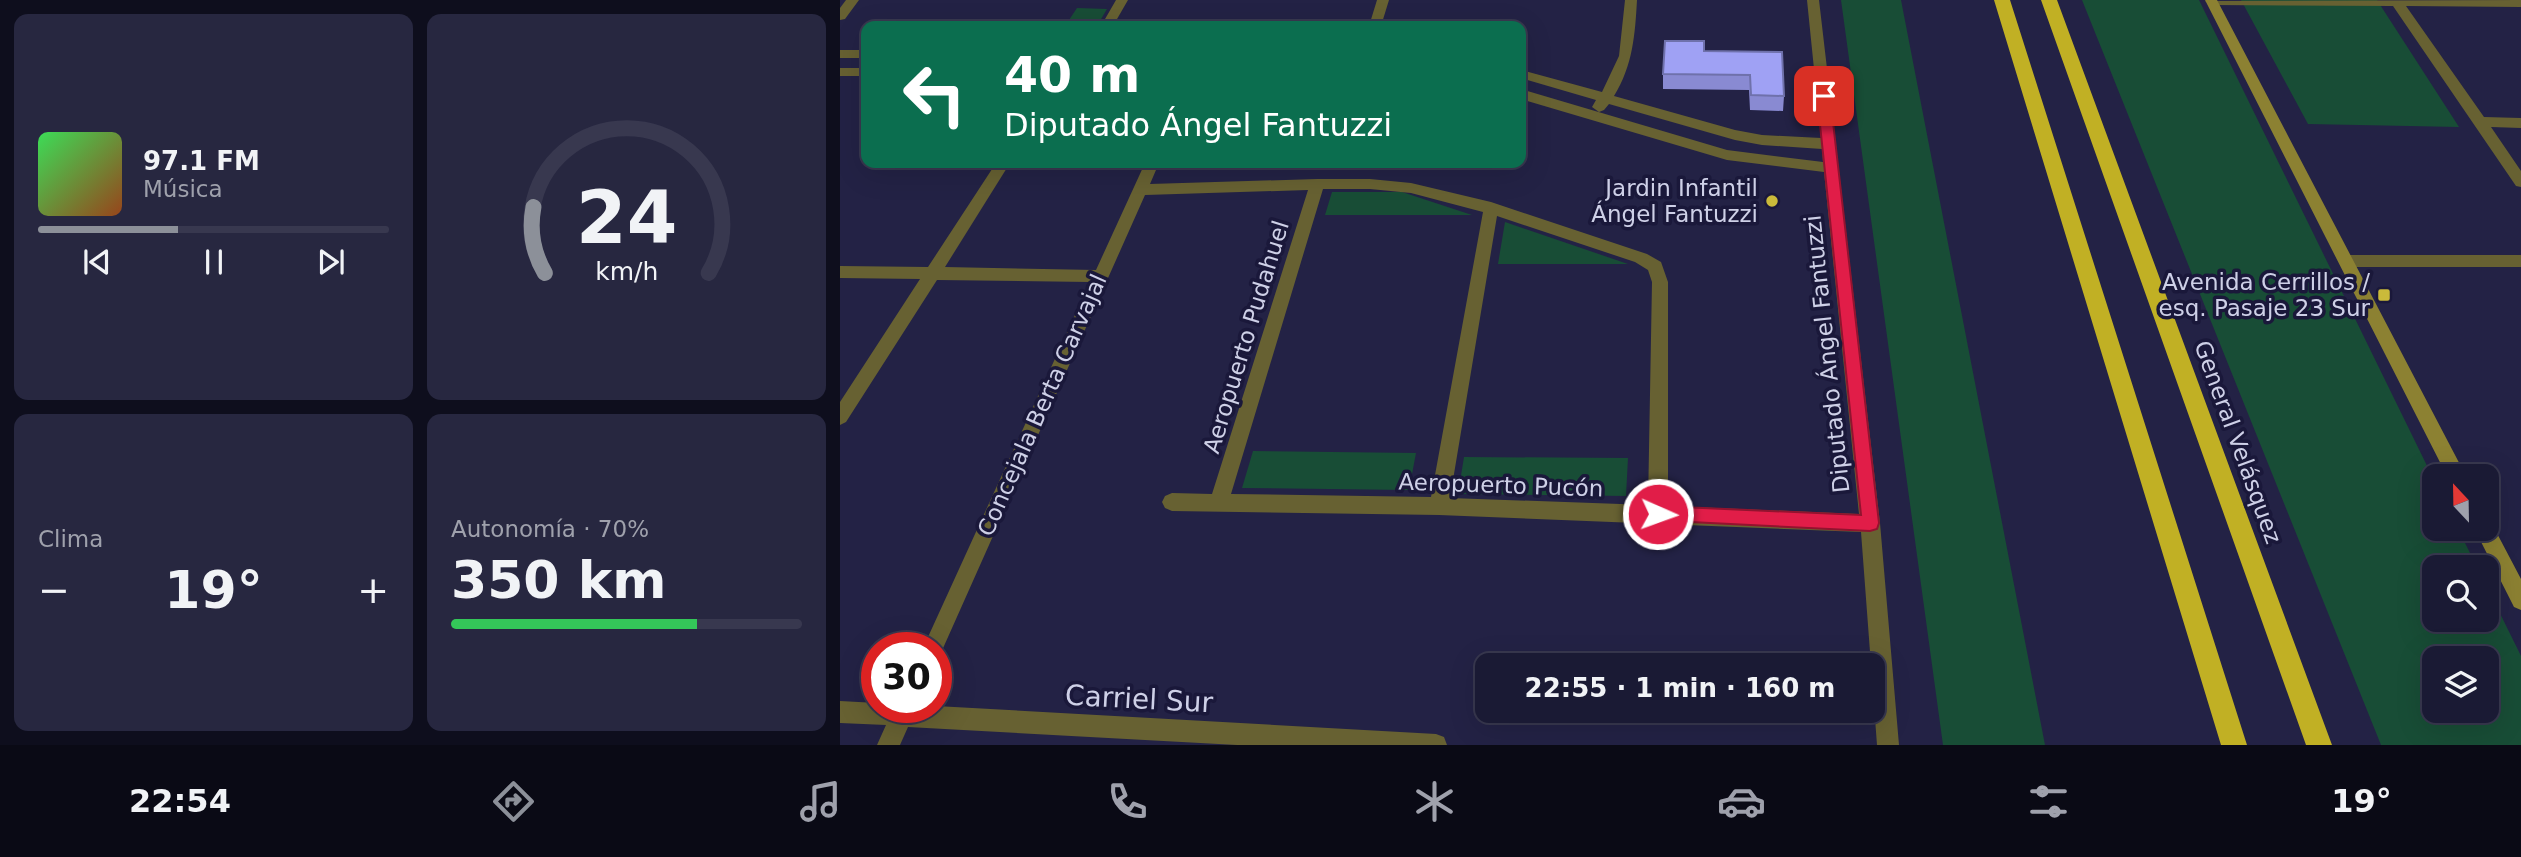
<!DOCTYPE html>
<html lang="es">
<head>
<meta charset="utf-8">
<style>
	:root { --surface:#1a1a34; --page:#272740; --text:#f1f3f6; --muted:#9fa1ac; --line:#38384f; --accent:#8c9099 }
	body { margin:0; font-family:"DejaVu Sans",sans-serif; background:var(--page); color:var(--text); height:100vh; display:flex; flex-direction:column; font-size:26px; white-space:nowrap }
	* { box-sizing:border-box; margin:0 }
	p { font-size:23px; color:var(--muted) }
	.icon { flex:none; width:38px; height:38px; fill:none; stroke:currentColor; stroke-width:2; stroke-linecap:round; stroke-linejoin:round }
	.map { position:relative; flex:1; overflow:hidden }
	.panel { display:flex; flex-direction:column; gap:14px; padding:14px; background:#0e0e1d; width:840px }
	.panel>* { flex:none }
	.banner { position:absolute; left:21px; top:21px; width:665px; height:147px; border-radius:14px; box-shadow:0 7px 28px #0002,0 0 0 2px var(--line); background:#0b6e4f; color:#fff; overflow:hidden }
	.needle { width:46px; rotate:338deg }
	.controls { position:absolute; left:1582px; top:464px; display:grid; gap:14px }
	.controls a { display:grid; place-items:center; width:77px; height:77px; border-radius:14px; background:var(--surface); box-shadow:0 7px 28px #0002,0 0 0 2px var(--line); font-size:35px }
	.speed { position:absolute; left:21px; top:632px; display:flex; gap:14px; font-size:35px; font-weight:700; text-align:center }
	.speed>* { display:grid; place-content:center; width:91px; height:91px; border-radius:50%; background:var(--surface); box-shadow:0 7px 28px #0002,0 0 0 2px var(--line); line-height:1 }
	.speed .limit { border:10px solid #d22; background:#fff; color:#111 }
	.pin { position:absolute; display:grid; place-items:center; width:60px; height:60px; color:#fff; margin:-30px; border-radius:14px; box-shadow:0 4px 10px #0006 }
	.me { position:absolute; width:77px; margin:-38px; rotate:92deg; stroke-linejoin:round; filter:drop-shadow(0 0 5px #0008) }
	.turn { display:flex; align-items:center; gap:24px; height:147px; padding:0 28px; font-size:32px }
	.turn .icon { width:91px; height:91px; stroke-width:2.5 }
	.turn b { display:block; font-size:49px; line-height:60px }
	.big { font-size:52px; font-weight:800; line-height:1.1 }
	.panel .tile { flex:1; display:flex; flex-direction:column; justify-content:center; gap:10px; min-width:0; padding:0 24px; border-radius:14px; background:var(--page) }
	.panel .dial { align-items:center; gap:0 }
	.dial svg { height:182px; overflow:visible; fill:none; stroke:var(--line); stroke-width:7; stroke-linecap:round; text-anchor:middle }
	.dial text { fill:var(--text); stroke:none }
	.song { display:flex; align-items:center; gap:21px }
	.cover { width:84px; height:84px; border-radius:10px; background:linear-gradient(135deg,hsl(130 70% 55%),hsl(20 70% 35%)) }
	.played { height:7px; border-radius:4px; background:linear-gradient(90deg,var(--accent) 40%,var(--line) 40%) }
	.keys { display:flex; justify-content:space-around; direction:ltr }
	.heat { display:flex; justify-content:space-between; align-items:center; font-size:38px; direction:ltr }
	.charge { height:10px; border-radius:5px; background:linear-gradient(90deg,#34c759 70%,var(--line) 0) }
	.panel .tiles { flex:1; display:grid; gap:14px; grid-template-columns:repeat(2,1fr) }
	.trip { position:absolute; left:635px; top:653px; width:410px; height:70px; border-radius:14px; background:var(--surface); box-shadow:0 7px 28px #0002,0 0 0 2px var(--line); font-weight:800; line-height:70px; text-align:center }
	.tab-bar { display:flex; height:112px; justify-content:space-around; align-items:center; background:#0a0a15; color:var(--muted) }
	.tab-bar .icon { width:49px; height:49px }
	.tab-bar .selected { color:var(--accent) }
	.tab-bar b { font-size:32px; color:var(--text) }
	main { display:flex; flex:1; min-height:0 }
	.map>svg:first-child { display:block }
	.green { fill:#184d36; fill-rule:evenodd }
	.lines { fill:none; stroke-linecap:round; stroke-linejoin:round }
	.street { fill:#676132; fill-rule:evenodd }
	.secondary { fill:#8c8132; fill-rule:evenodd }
	.highway { fill:#c1b024; fill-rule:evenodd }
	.wall { fill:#898ad2 }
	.building { fill:#9fa1f4; stroke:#6f71ab; stroke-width:2 }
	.route { fill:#e11d48; stroke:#92132f; stroke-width:2 }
	.poi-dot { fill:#caba3a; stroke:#1a183a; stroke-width:2.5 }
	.labels { text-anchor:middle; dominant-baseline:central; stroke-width:7; stroke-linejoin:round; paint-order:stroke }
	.poi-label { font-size:23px; fill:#ced0e7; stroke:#1a183a; text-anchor:end }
	.street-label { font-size:23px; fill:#ced0e7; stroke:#1a183a }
	.near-street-label { font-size:28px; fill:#ced0e7; stroke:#1a183a }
</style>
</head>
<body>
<main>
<section class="panel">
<div class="tiles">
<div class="tile">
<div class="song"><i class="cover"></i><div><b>97.1 FM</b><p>Música</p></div></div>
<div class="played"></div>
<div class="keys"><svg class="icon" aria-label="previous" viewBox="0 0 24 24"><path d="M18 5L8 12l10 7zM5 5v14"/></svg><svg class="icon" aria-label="pause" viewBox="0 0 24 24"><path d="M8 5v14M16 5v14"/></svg><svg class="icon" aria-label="next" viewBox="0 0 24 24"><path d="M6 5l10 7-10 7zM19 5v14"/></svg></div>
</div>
<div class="tile dial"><svg viewBox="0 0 100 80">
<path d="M14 69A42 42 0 1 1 86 69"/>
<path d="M14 69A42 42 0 0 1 9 40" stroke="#8c9099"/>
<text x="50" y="56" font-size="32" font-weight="700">24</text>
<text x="50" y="72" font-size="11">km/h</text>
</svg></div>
<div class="tile"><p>Clima</p>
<div class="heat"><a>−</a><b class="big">19°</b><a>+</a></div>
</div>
<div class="tile"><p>Autonomía · 70%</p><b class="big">350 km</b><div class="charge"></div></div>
</div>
</section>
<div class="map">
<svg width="1681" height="745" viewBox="0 0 1681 745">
	<rect width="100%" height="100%" fill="#232245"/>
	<!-- green -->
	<path class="green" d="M 1001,0 L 1061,0 L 1205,745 L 1103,745 Z
		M 1242,0 L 1359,0 L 1594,480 L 1594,528 L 1618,529 L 1637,567 L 1594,567 L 1594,620 L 1647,620 L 1647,587 L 1681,656 L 1681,745 L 1541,745 ZM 1647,658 L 1647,710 L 1594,710 L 1594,658 Z
		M 1401,0 L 1537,0 L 1619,127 L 1468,124 Z
		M 237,8 L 267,9 L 257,26 L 225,26 Z
		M 492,192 L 562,192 L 632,215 L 485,215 Z
		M 665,222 L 788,264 L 658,264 Z
		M 413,451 L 576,453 L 569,490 L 402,488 Z
		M 624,457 L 788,458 L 786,496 L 618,494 Z"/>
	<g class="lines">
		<!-- street -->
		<path class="street" d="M 6,0 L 19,0 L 5,19 L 0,20 L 0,8 Z
			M 276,0 L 288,0 L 273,26 L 261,26 Z
			M 537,0 L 549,0 L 541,26 L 529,26 Z
			M 785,0 L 797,0 C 795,35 793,65 774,96 L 895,130 L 922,135 L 981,138 L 967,0 L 979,0 L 1040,523 L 1059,745 L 1037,745 L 1021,532 L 599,515 L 332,511 L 325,508 L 322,502 L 325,496 L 332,493 L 372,494 L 468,190 L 305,195 L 100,655 L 96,657 L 96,648 L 83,648 L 250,282 L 97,280 L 6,422 L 0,425 L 0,402 L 80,279 L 0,278 L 0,266 L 88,267 L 156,163 L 170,163 L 105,267 L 256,270 L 305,163 L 319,163 L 310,184 L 477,179 L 530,179 L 571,183 L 651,202 L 807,254 L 821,262 L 828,282 L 828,506 L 1019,514 L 984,172 L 887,160 L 681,99 L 681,89 L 887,150 L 983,162 L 982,149 L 922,145 L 895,140 L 769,104 L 764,110 L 759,112 L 752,107 L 756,100 L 681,78 L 681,70 L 762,92 L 779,56 ZM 483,189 L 530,189 L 571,193 L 643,212 L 591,497 L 391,494 ZM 657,216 L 795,262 L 808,270 L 812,282 L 808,505 L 610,498 Z
			M 1681,0 L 1681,7 L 1566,6 L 1644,117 L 1681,118 L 1681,128 L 1651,127 L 1681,171 L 1681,187 L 1676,186 L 1553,6 L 1371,5 L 1365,1 Z
			M 0,50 L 26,50 L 26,58 L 0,58 Z
			M 0,68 L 26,68 L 26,76 L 0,76 Z
			M 1507,255 L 1681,255 L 1681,267 L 1507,267 L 1499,261 Z
			M 0,701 L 37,703 L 37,707 L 96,706 L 596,734 L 604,737 L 607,745 L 397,745 L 68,727 L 60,745 L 37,745 L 46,725 L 0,723 Z"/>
		<!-- secondary -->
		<path class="secondary" d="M 1365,0 L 1377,0 L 1626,476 L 1607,476 Z
			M 1647,520 L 1651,522 L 1681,579 L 1681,610 L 1674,607 L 1634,528 L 1647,528 Z"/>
		<!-- highway -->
		<path class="highway" d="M 1154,0 L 1170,0 L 1407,745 L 1381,745 Z
			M 1201,0 L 1217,0 L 1492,745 L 1466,745 Z"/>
	</g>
	<!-- wall -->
	<path class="wall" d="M 864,51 L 942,52 L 944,96 L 943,111 L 910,110 L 909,90 L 823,89 L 823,74 Z"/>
	<!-- building -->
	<path class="building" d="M 825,41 L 864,41 L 864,51 L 942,52 L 944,96 L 911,95 L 910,75 L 823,74 Z"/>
	<!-- route -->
	<path class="route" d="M 984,92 L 990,96 L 1039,523 L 1037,529 L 1030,531 L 811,520 L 809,514 L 811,508 L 818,506 L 1021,515 L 977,96 Z"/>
	<!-- markers -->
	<g class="poi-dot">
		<circle cx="932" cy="201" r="7"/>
		<rect x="1537" y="288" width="14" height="14" rx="3.5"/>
	</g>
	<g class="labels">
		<!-- poi labels -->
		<g class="poi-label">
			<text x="918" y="188">Jardin Infantil<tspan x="918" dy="26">Ángel Fantuzzi</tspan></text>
			<text x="1530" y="282">Avenida Cerrillos /<tspan x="1530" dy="26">esq. Pasaje 23 Sur</tspan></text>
		</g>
		<!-- street labels -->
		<g class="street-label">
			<text transform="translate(406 337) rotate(-73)">Aeropuerto Pudahuel</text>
			<text transform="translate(987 354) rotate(-96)">Diputado Ángel Fantuzzi</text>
			<text transform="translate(202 405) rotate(-66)">Concejala Berta Carvajal</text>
			<text transform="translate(1398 442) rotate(70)">General Velásquez</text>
			<text transform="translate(661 485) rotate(2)">Aeropuerto Pucón</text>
		</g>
		<!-- near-street labels -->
		<g class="near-street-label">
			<text transform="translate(299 699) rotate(3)">Carriel Sur</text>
		</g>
	</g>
</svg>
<div class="controls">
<a><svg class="needle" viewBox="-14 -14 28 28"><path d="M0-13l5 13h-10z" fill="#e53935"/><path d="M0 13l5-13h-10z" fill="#9fa1ac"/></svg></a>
<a><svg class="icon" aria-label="search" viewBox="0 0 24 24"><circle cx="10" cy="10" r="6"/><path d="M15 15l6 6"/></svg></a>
<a><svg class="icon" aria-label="layers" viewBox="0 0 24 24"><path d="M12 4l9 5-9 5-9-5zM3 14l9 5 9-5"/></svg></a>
</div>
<div class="speed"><div class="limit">30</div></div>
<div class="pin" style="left:984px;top:96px;background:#d93025"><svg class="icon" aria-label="arrive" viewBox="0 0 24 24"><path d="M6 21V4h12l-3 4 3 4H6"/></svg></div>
<svg class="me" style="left:818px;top:514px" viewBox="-20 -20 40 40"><circle r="17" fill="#e11d48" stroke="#fff" stroke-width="3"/><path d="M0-11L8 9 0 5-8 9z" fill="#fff"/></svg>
<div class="trip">22:55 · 1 min · 160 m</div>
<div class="banner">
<div class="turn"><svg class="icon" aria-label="left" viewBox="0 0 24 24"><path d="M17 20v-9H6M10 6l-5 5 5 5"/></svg><div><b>40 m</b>Diputado Ángel Fantuzzi</div></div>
</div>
</div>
</main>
<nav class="tab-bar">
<b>22:54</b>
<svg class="icon selected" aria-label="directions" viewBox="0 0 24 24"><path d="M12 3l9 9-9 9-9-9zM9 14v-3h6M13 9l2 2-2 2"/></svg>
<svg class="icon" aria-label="music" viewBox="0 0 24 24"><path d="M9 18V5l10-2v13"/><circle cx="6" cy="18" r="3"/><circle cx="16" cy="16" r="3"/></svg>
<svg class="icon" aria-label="phone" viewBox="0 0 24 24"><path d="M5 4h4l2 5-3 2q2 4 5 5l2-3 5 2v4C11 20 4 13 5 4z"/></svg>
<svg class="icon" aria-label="climate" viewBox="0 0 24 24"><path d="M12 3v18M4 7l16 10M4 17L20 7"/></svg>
<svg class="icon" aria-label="car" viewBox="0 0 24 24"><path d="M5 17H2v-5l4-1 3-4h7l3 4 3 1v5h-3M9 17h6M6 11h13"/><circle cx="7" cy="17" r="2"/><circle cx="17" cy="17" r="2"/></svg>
<svg class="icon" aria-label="filters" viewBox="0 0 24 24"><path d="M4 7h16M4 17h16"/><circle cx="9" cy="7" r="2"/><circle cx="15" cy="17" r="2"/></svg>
<b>19°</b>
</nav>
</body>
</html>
